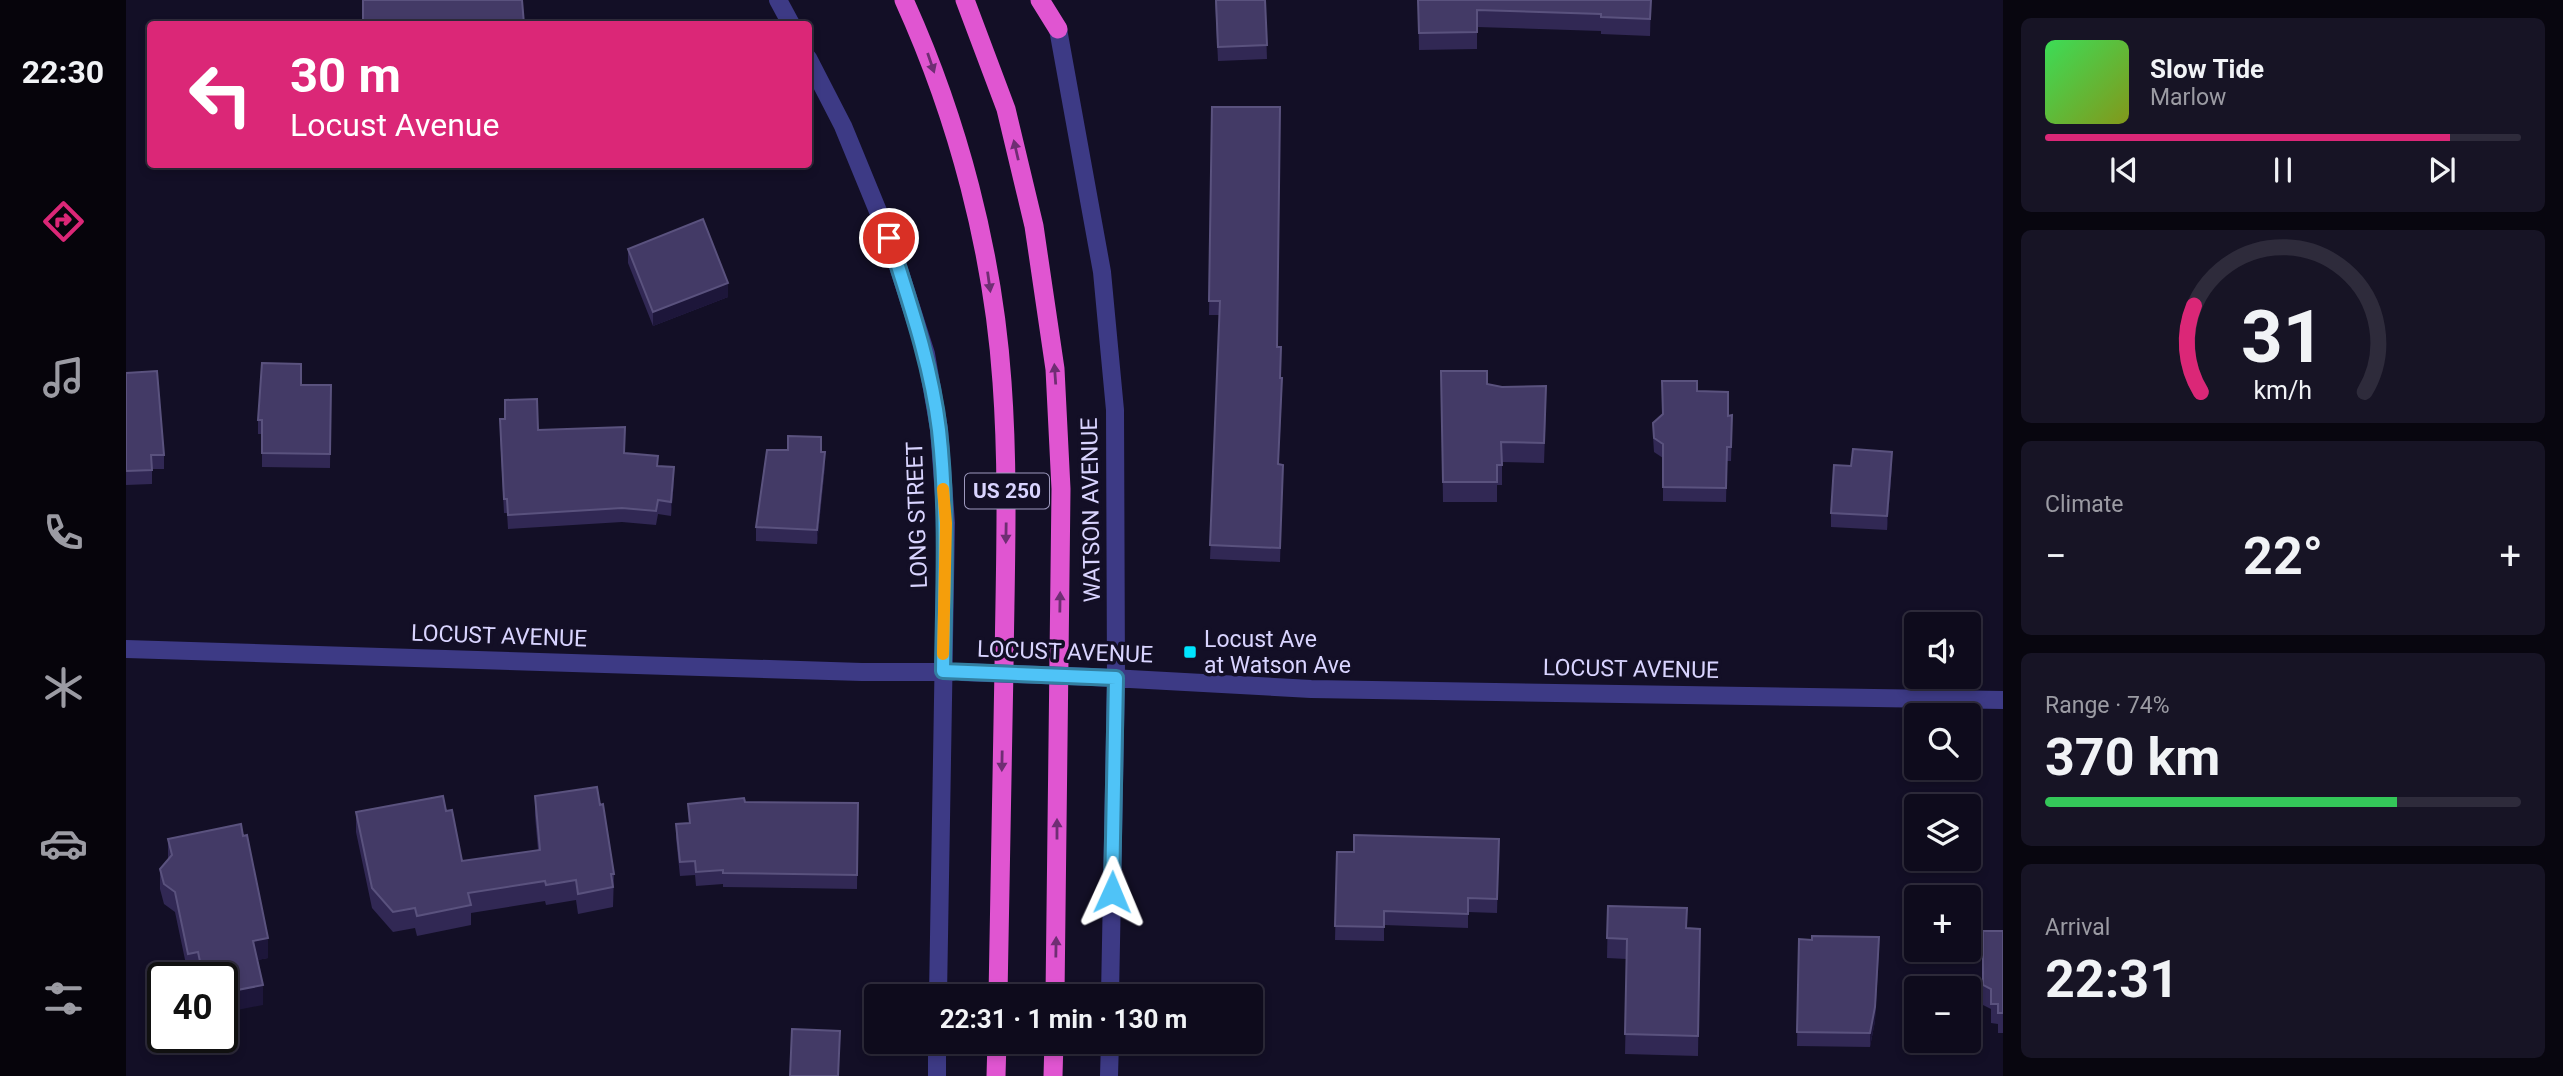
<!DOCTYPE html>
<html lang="en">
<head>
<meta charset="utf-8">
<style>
	:root { --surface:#0e0b1c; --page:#171425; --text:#f1f3f6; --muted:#9b9ba3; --line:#2e2b3b; --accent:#db2777 }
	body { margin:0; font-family:Roboto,sans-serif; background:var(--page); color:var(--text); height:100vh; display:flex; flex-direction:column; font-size:26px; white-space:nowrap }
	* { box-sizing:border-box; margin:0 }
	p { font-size:23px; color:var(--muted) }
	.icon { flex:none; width:38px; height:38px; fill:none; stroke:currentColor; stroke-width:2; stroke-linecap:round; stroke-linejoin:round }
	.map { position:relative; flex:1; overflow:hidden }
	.drawer { display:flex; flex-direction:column; gap:18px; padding:18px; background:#08060f; width:560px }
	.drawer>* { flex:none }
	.guide { position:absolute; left:21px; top:21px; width:665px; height:147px; border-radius:7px; box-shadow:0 4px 10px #0003,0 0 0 2px var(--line); background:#db2777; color:#fff; overflow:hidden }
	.fabs { position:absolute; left:1778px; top:612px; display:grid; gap:14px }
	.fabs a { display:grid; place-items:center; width:77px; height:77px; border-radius:7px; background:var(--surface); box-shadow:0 4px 10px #0003,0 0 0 2px var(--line); font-size:35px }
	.speed { position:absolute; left:21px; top:962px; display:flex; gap:14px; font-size:35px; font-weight:700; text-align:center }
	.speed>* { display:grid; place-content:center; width:91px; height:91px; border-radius:50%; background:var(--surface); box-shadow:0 4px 10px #0003,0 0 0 2px var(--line); line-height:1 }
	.speed .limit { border:4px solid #111; border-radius:10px; background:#fff; color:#111 }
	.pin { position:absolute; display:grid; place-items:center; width:60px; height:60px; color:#fff; margin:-30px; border:4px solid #fff; border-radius:50%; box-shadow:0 2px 7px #0007 }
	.me { position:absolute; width:77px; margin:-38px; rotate:1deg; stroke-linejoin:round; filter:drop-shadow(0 0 5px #0008) }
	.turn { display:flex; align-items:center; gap:24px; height:147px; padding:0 28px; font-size:32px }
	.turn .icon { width:91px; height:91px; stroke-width:2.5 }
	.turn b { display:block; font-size:49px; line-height:60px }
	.big { font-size:52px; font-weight:700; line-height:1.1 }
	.drawer .tile { flex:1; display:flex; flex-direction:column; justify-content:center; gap:10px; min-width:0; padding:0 24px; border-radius:10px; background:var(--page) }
	.drawer .dial { align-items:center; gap:0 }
	.dial svg { height:182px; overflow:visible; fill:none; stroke:var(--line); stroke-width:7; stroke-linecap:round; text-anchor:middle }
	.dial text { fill:var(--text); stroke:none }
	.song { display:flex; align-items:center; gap:21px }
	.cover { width:84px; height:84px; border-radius:10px; background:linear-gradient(135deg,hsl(130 70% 55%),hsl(70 70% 35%)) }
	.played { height:7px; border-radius:4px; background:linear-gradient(90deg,var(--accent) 85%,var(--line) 85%) }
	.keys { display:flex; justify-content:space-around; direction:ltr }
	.heat { display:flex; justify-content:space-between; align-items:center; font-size:38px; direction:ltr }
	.charge { height:10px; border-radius:5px; background:linear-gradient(90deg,#34c759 74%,var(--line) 0) }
	.trip { position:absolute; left:738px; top:984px; width:399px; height:70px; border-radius:7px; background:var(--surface); box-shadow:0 4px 10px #0003,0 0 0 2px var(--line); font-weight:700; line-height:70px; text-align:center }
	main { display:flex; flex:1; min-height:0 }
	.tab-bar { display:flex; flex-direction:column; width:126px; justify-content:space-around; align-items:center; background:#06040b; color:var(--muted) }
	.tab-bar .icon { width:49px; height:49px }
	.tab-bar .current { color:var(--accent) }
	.tab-bar b { font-size:32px; color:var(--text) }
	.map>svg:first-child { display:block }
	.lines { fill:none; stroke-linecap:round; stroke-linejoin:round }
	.tertiary { stroke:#3d3a85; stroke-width:18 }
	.trunk { stroke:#e055d1; stroke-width:19 }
	.tertiary-bridge { stroke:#3d3a85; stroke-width:18 }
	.wall { fill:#312854 }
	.shaded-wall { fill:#1d163a }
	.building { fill:#433a66; stroke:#5a527e; stroke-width:2 }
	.oneway { fill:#6f2e73 }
	.route-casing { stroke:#337fa1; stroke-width:18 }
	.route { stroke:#4fc3f7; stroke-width:12 }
	.slow { stroke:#f59e0b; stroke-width:12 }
	.poi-dot { fill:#00e5ff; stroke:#130f26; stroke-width:2.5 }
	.labels { text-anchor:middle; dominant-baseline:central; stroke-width:7; stroke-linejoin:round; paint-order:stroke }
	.shield { fill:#130f26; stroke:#9e99be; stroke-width:2 }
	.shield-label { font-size:21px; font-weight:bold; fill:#d9d4ff }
	.street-label { font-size:23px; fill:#d9d4ff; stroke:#130f26 }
	.poi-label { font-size:23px; fill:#d9d4ff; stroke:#130f26; text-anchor:start }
</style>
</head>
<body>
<main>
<nav class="tab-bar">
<b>22:30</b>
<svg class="icon current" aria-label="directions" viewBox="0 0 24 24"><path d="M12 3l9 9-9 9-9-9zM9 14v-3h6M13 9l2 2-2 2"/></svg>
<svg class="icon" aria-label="music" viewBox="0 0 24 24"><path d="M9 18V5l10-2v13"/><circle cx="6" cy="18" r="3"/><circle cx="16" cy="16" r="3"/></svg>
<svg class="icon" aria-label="phone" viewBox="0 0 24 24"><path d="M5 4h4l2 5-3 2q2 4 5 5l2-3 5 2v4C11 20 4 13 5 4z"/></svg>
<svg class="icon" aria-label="climate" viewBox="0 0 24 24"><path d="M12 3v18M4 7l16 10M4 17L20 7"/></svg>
<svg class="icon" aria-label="car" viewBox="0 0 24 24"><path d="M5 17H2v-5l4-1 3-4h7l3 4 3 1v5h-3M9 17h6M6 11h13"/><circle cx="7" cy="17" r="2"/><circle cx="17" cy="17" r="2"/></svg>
<svg class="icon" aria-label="filters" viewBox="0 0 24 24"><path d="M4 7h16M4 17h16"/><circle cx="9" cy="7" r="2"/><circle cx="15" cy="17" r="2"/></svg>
</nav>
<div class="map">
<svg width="1877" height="1076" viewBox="0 0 1877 1076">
	<rect width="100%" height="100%" fill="#130f26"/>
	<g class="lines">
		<!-- tertiary -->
		<path class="tertiary" d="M 652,0 L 665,24
			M 932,29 L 976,272 L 989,410 L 990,678 L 984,996
			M 682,58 L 717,126 L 763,238 L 800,354 L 813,429 L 820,523 L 812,996
			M 0,649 L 736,672 L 826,672
			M 967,677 L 1185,689 L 1877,700
			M 811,1076 L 811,1041
			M 983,1076 L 984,1041"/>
		<!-- trunk -->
		<path class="trunk" d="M 778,0 C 832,119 867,252 876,382 C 883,477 879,573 878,668 C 876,777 874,886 872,996
			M 839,0 L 880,109 L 908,226 L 929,369 L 935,489 L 929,996
			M 914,0 L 932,29
			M 870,1076 L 871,1041
			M 927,1076 L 928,1041"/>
		<!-- tertiary-bridge -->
		<path class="tertiary-bridge" d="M 836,672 L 967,677"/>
	</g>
	<!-- wall -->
	<path class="wall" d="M 1089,0 L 1139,0 L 1141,59 L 1092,61 Z
		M 1292,0 L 1525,0 L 1524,36 L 1475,34 L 1475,31 L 1351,27 L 1351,49 L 1293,50 Z
		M 1086,107 L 1155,361 L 1154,378 L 1156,392 L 1152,465 L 1157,465 L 1154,562 L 1084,559 L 1094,315 L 1083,315 Z
		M 502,249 L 602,297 L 527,326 L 502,263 Z
		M 1315,371 L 1361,384 L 1420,406 L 1418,463 L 1376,462 L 1376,485 L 1371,485 L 1371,502 L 1317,502 Z
		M 0,373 L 38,455 L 38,469 L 26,469 L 26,484 L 0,485 Z
		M 175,385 L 205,385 L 204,468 L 136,467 L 136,434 L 132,434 L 132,420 Z
		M 1571,391 L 1602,416 L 1606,429 L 1605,461 L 1601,461 L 1600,502 L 1537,501 L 1537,458 L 1528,452 L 1527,437 L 1527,423 Z
		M 379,400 L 412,430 L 499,441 L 499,453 L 532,466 L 548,481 L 545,516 L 532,514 L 530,525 L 496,522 L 382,529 L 381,513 L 378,513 L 374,433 L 374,419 L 379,419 Z
		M 695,452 L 699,466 L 691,544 L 630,541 L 630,527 Z
		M 1766,466 L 1761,530 L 1705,527 L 1705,513 Z
		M 409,796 L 488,874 L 487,907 L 452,914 L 450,900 L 420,905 L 419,901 L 345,913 L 345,925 L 291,936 L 289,928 L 267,932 L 246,908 L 230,832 L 230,812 L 320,811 L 336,861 L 412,850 L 409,816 Z
		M 619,802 L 732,803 L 731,889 L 597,887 L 597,884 L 570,886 L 569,875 L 554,876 L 550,838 L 550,824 L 563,823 L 562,804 Z
		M 42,839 L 142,958 L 131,960 L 137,1005 L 96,978 L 73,978 L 72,972 L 62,974 L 49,912 L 38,904 L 34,889 L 34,869 L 42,859 Z
		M 1373,839 L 1371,913 L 1342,912 L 1342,928 L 1258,925 L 1258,941 L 1209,940 L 1211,852 L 1228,852 Z
		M 1482,906 L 1561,928 L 1574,929 L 1572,1056 L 1499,1054 L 1501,959 L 1481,958 Z
		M 1857,931 L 1877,931 L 1877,1033 L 1872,1033 L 1872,1024 L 1865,1023 L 1865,1009 L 1857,1005 Z
		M 1673,939 L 1753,951 L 1749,1021 L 1744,1047 L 1671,1046 Z"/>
	<!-- shaded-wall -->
	<path class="shaded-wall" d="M 602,283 L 602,297 L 527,326 L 527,312 Z
		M 1156,378 L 1156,392 L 1152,479 L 1152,464 Z
		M 699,452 L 699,466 L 691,544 L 691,530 Z
		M 1766,452 L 1766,466 L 1761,530 L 1761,516 Z
		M 548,467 L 548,481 L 545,516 L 545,502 Z
		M 1753,937 L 1749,1021 L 1744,1047 L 1744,1033 Z
		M 142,938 L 142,958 L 127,961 L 127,941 Z
		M 137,985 L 137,1005 L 96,1013 L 96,993 Z"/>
	<!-- building -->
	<path class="building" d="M 237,0 L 396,0 L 398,24 L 237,24 Z
		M 1090,0 L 1139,0 L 1141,45 L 1092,47 Z
		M 1292,0 L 1525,0 L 1524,19 L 1475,17 L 1475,14 L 1351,10 L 1351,32 L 1293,33 Z
		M 1086,107 L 1154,107 L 1151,347 L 1155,347 L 1154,378 L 1156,378 L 1152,464 L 1157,465 L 1154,548 L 1084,545 L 1094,301 L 1083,301 Z
		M 577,219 L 602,283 L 527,312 L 502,249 Z
		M 136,363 L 175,364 L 175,385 L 205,385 L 204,454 L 136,453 L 136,420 L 132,420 Z
		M 31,371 L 38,455 L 25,455 L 26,470 L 0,471 L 0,373 Z
		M 1315,371 L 1361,371 L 1361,384 L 1376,387 L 1420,386 L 1418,443 L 1375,442 L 1376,465 L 1371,465 L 1371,482 L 1317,482 Z
		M 1536,381 L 1571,381 L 1571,391 L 1602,392 L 1602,416 L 1606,415 L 1605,447 L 1601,447 L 1600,488 L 1537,487 L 1537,444 L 1528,438 L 1527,423 L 1537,414 Z
		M 411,399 L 412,430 L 499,427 L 498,453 L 532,456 L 531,466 L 548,467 L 545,502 L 532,500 L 530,511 L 496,508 L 382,515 L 381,499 L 378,499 L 374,419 L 379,419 L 379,400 Z
		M 662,436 L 695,437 L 695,452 L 699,452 L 691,530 L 630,527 L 641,450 L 662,450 Z
		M 1727,449 L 1766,452 L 1761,516 L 1705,513 L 1708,465 L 1725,466 Z
		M 471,787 L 474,805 L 477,804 L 488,874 L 485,874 L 487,887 L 452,894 L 450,880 L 420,885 L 419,881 L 342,893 L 345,905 L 291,916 L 289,908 L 267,912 L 246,888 L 230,812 L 317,796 L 320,811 L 326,810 L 336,861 L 414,850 L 409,796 Z
		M 618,798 L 619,802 L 732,803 L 731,875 L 597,873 L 597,870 L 570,872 L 569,861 L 554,862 L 550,824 L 564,823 L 562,804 Z
		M 115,824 L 117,836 L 121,835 L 142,938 L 127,941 L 137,985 L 96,993 L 96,978 L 85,978 L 84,975 L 77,976 L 72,952 L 62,954 L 49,892 L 38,884 L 34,869 L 46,855 L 42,839 Z
		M 1228,835 L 1373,839 L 1371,899 L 1342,898 L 1342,914 L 1258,911 L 1258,927 L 1209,926 L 1211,852 L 1228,852 Z
		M 1482,906 L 1561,908 L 1560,928 L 1574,929 L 1572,1036 L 1499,1034 L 1501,939 L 1481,938 Z
		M 1857,931 L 1877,931 L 1877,1013 L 1872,1013 L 1872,1004 L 1865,1004 L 1865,989 L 1857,985 Z
		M 1686,936 L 1753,937 L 1749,1007 L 1744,1033 L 1671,1032 L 1673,939 L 1686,940 Z
		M 666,1029 L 714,1031 L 712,1076 L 664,1076 Z"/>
	<!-- one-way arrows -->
	<defs><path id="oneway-solid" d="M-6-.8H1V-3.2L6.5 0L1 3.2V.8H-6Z" transform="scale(1.75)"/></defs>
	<g class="oneway">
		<use href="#oneway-solid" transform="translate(805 63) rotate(71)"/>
		<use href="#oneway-solid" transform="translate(890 150) rotate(-103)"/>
		<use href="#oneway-solid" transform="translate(863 282) rotate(82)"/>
		<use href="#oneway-solid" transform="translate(929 374) rotate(-94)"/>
		<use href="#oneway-solid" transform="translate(880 533) rotate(91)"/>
		<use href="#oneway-solid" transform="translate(934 602) rotate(-89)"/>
		<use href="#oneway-solid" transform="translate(876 761) rotate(91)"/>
		<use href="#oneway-solid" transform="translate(931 829) rotate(-90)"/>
		<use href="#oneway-solid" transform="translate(930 947) rotate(-89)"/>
	</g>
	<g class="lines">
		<defs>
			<path id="route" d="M 763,238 C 783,301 805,364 813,430 C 822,511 818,591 817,671 L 990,678 L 986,892"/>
		</defs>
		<!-- route casing -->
		<use href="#route" class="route-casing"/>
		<!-- route -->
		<use href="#route" class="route"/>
		<!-- slow -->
		<path class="slow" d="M 817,654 L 820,523 L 817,489"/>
	</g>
	<!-- markers -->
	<rect class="poi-dot" x="1057" y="645" width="14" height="14" rx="3.5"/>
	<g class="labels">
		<!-- shield labels -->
		<rect class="shield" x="839" y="473.5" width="84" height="35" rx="5"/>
		<g class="shield-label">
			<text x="881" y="491">US 250</text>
		</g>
		<!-- street labels -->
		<g class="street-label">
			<text transform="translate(965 510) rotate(-91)">WATSON AVENUE</text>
			<text transform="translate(791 515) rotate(-92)">LONG STREET</text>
			<text transform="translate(373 636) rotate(2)">LOCUST AVENUE</text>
			<text transform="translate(939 652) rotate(2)">LOCUST AVENUE</text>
			<text transform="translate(1505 669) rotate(1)">LOCUST AVENUE</text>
		</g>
		<!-- poi labels -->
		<g class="poi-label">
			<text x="1078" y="639">Locust Ave<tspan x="1078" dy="26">at Watson Ave</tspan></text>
		</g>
	</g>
</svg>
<div class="fabs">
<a><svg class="icon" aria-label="sound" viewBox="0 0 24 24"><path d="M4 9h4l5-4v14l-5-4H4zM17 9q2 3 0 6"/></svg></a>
<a><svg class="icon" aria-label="search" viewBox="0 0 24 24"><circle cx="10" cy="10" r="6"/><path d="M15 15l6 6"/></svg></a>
<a><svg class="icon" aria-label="layers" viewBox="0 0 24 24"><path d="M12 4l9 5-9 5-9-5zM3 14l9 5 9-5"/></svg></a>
<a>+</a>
<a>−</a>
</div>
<div class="speed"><div class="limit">40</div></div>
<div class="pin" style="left:763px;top:238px;background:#d93025"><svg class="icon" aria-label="arrive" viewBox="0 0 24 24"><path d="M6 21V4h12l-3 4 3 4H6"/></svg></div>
<svg class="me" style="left:986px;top:892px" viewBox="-20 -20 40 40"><path d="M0-17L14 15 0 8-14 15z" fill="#4fc3f7" stroke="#fff" stroke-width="4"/></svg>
<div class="trip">22:31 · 1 min · 130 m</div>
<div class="guide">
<div class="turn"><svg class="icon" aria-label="left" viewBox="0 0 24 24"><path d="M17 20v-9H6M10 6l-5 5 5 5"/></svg><div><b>30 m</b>Locust Avenue</div></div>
</div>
</div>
<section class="drawer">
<div class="tile">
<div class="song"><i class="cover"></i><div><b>Slow Tide</b><p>Marlow</p></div></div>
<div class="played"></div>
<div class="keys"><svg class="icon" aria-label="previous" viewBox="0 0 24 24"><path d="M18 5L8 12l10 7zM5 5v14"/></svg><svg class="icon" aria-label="pause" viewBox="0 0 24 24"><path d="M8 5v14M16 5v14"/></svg><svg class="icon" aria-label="next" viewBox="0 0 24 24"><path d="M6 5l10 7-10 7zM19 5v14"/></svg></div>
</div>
<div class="tile dial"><svg viewBox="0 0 100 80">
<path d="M14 69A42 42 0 1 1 86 69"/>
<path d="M14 69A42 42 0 0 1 11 31" stroke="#db2777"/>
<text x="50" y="56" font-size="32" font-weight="700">31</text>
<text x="50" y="72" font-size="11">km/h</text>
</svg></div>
<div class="tile"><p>Climate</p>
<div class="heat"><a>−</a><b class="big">22°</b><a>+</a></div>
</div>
<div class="tile"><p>Range · 74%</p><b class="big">370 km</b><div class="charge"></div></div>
<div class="tile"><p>Arrival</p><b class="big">22:31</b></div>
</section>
</main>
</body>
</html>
